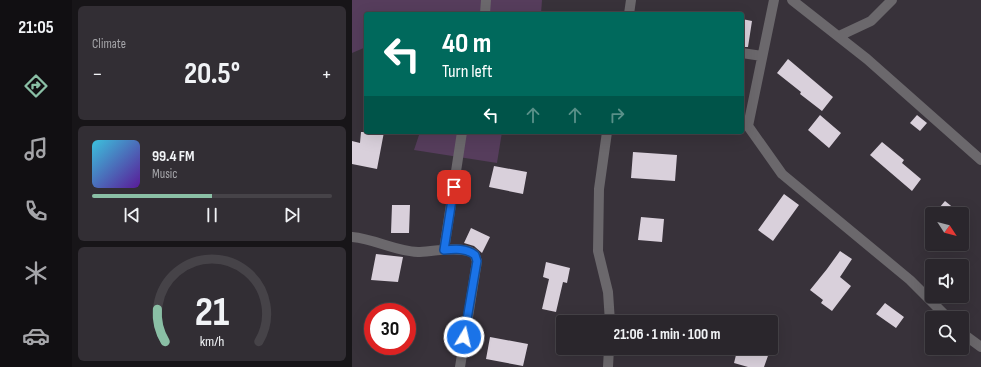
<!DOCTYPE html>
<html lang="en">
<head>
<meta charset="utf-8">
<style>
	:root { --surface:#2a262c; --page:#322e34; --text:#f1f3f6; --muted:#a5a5a9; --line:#464348; --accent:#8abfa5 }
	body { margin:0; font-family:"Sofia Sans Condensed",sans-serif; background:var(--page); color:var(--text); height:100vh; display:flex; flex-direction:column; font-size:15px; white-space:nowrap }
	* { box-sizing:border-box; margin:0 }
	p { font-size:13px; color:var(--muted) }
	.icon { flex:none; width:22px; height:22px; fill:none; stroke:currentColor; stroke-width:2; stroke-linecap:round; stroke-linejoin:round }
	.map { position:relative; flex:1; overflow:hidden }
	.details { display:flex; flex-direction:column; gap:6px; padding:6px; background:#171518; width:280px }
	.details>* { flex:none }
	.hud { position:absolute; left:12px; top:12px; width:380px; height:122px; border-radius:4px; box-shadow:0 4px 16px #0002,0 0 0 1px var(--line); background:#00695c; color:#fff; overflow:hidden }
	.needle { width:26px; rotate:126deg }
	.buttons { position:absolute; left:573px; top:207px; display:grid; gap:8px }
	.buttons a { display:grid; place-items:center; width:44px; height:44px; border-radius:4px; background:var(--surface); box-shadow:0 4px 16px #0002,0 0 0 1px var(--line); font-size:20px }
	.speed { position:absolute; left:12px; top:303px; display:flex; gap:8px; font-size:20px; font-weight:700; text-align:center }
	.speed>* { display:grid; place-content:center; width:52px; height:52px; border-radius:50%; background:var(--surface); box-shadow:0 4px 16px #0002,0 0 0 1px var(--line); line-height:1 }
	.speed .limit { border:6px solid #d22; background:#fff; color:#111 }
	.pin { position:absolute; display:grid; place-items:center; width:34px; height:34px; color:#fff; margin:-17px; border-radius:8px; box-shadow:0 2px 6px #0006 }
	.me { position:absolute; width:44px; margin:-22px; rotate:9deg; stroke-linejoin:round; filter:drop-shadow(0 0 3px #0008) }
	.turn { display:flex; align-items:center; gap:14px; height:84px; padding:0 12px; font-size:18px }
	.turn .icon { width:52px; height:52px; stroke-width:2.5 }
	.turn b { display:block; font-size:28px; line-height:34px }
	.lanes { display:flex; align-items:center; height:38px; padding:0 12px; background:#0003; justify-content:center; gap:20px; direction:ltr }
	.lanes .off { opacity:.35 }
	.big { font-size:30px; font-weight:700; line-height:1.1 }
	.details .widget { flex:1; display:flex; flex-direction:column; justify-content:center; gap:6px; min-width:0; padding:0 14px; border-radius:6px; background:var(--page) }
	.details .dial { align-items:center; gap:0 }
	.dial svg { height:104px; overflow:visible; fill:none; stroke:var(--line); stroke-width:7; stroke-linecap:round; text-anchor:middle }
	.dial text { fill:var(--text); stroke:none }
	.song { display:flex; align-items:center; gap:12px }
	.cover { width:48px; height:48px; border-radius:6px; background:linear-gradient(135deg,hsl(190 70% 55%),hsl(270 70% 35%)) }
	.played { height:4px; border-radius:2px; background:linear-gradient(90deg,var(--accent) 50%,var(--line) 50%) }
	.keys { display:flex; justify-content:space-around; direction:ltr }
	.heat { display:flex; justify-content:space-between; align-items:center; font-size:22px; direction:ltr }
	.trip { position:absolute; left:204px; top:315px; width:222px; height:40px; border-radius:4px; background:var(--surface); box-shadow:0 4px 16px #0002,0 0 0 1px var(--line); font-weight:700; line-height:40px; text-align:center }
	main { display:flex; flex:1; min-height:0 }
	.tabs { display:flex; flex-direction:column; width:72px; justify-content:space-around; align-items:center; background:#110f12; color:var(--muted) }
	.tabs .icon { width:28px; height:28px }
	.tabs .active { color:var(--accent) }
	.tabs b { font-size:18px; color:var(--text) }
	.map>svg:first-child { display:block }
	.green { fill:#563d5c }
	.building { fill:#d9d0db }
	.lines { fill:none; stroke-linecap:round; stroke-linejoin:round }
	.minor { stroke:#6b686c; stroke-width:10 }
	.route-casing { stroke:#114b97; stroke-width:10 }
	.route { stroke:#1a73e8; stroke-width:7 }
</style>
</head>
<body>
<main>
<nav class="tabs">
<b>21:05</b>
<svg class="icon active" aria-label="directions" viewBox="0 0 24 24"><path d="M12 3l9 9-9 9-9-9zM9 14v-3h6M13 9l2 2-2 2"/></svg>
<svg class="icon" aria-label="music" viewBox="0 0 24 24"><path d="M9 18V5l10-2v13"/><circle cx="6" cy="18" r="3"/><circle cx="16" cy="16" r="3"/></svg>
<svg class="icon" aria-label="phone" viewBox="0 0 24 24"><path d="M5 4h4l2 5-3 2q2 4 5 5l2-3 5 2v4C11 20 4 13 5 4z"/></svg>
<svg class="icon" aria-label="climate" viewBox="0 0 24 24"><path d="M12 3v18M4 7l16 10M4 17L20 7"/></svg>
<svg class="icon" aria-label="car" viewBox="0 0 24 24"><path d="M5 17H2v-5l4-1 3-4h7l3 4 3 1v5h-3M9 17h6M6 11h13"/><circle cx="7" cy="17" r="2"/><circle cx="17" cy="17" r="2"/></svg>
</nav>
<section class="details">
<div class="widget"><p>Climate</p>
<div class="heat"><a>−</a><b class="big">20.5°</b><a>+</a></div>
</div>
<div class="widget">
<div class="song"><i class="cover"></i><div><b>99.4 FM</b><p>Music</p></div></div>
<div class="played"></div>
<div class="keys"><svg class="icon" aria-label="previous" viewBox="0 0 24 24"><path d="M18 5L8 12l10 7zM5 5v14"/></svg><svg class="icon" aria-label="pause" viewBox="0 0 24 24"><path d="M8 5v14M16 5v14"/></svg><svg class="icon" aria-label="next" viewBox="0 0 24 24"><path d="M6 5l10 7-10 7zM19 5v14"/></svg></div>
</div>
<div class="widget dial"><svg viewBox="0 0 100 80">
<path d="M14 69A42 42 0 1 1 86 69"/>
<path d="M14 69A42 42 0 0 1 8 44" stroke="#8abfa5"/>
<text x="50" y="56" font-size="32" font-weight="700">21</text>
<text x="50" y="72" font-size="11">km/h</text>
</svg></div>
</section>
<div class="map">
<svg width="629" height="367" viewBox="0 0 629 367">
	<rect width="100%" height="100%" fill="#38323a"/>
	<!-- green -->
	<path class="green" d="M 0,0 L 190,0 L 189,14 L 14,14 L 14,47 L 0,53 Z
		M 68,132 L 150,132 L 145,163 L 62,150 Z"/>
	<!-- building -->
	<path class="building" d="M 390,19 L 400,21 L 396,47 L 390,47 Z
		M 436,59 L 481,97 L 470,111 L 448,94 L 449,92 L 425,73 Z
		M 468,115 L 489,133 L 477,148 L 456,130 Z
		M 565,115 L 575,123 L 568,131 L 558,123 Z
		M 9,132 L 32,132 L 25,169 L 0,164 L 0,141 L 8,143 Z
		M 530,142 L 552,160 L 550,163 L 569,179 L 560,191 L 518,155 Z
		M 281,152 L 325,155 L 323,181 L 279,178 Z
		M 142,166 L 175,172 L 171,194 L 137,187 Z
		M 432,194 L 447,205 L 421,241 L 406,230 Z
		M 593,201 L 609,214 L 582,214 Z
		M 40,205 L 58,205 L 57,233 L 39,233 Z
		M 289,217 L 312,219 L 310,242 L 286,240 Z
		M 119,228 L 138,237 L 130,253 L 122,246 L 112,243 Z
		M 488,251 L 500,259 L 488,277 L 499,286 L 480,311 L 469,303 L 471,300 L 458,290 L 475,269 Z
		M 24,254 L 51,257 L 46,282 L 19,280 Z
		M 194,262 L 218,268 L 215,283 L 211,282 L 204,312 L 190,309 L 197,279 L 191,277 Z
		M 533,303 L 552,317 L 544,328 L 524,314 Z
		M 138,337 L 176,344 L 171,366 L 134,359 Z
		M 368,348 L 400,348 L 417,353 L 412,367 L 396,367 L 382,363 L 384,355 L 367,351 Z"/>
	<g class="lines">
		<!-- minor -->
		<path class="minor" d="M 422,0 L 396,126 L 430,174 L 558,280 L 596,318
			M 440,0 L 515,59 L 629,160
			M 133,14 L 134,0
			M 277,14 L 279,0
			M 487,36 L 519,21 L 540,0
			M 390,53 L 410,56
			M 255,132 L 247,189 L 246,251 L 256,292 L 258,322
			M 0,237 C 23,239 43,251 66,252 C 78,252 114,244 123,255 C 123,255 124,260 125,261 L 108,367
			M 92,250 L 110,132
			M 610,333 L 629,347
			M 256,367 L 257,348"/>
	</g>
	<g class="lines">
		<defs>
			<path id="route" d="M 102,187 L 92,250 C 103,249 114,248 123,255 L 125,261 L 112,337"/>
		</defs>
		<!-- route casing -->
		<use href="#route" class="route-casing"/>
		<!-- route -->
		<use href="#route" class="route"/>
	</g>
</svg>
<div class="buttons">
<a><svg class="needle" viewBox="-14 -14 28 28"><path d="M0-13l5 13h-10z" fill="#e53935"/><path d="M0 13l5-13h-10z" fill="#a5a5a9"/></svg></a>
<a><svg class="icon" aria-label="sound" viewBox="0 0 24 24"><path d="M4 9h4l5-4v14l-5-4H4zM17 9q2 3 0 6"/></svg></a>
<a><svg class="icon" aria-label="search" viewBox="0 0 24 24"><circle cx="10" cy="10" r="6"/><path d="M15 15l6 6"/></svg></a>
</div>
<div class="speed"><div class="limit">30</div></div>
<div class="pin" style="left:102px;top:187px;background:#d93025"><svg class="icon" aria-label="arrive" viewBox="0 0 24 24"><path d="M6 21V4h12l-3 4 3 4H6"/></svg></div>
<svg class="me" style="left:112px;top:337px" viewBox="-20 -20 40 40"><circle r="17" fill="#1a73e8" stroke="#fff" stroke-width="3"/><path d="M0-11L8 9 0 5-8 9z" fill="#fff"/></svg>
<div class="trip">21:06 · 1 min · 100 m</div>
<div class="hud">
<div class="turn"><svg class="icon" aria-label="left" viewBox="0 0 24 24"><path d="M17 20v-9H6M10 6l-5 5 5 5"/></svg><div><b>40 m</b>Turn left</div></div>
<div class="lanes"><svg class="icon" aria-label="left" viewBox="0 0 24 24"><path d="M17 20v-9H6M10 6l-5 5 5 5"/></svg><svg class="icon off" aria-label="ahead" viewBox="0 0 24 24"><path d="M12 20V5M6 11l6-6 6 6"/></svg><svg class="icon off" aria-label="ahead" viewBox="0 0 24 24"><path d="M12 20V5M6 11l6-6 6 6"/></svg><svg class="icon off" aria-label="right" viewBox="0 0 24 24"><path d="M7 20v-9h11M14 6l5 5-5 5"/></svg></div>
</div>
</div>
</main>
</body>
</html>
